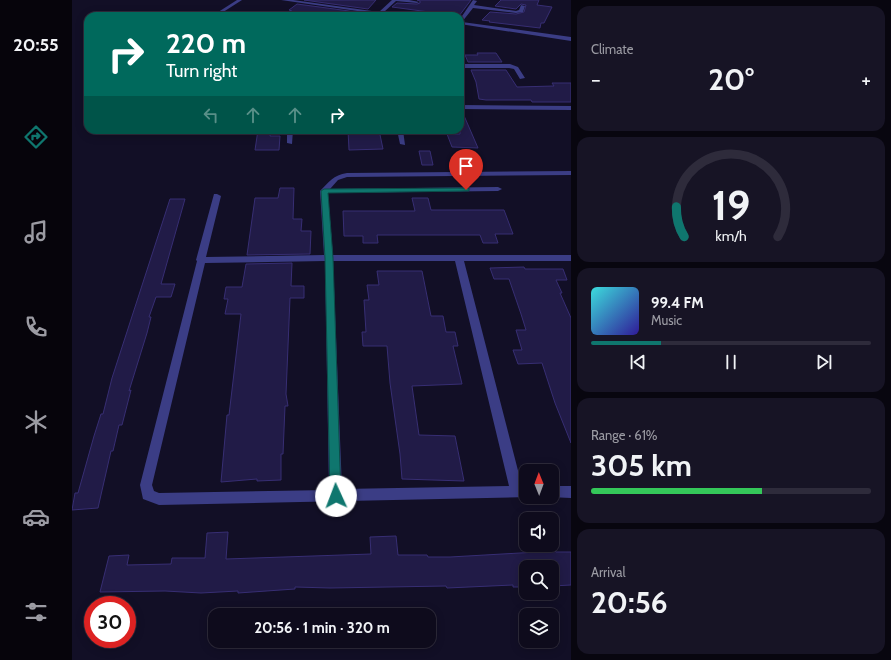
<!DOCTYPE html>
<html lang="en">
<head>
<meta charset="utf-8">
<style>
	:root { --surface:#0e0b1c; --page:#171425; --text:#f1f3f6; --muted:#9b9ba3; --line:#2e2b3b; --accent:#0f766e }
	body { margin:0; font-family:Cabin,sans-serif; background:var(--page); color:var(--text); height:100vh; display:flex; flex-direction:column; font-size:15px; white-space:nowrap }
	* { box-sizing:border-box; margin:0 }
	p { font-size:13px; color:var(--muted) }
	.icon { flex:none; width:22px; height:22px; fill:none; stroke:currentColor; stroke-width:2; stroke-linecap:round; stroke-linejoin:round }
	.map { position:relative; flex:1; overflow:hidden }
	.side { display:flex; flex-direction:column; gap:6px; padding:6px; background:#08060f; width:320px }
	.side>* { flex:none }
	.banner { position:absolute; left:12px; top:12px; width:380px; height:122px; border-radius:12px; box-shadow:0 2px 10px #0003,0 0 0 1px var(--line); background:#00695c; color:#fff; overflow:hidden }
	.needle { width:26px; rotate:359deg }
	.tools { position:absolute; left:447px; top:464px; display:grid; gap:8px }
	.tools a { display:grid; place-items:center; width:40px; height:40px; border-radius:8px; background:var(--surface); box-shadow:0 2px 10px #0003,0 0 0 1px var(--line); font-size:20px }
	.speed { position:absolute; left:12px; top:596px; display:flex; gap:8px; font-size:20px; font-weight:700; text-align:center }
	.speed>* { display:grid; place-content:center; width:52px; height:52px; border-radius:50%; background:var(--surface); box-shadow:0 2px 10px #0003,0 0 0 1px var(--line); line-height:1 }
	.speed .limit { border:6px solid #d22; background:#fff; color:#111 }
	.pin { position:absolute; display:grid; place-items:center; width:34px; height:34px; color:#fff; margin:-41px -17px; border-radius:50% 50% 50% 0; rotate:-45deg; box-shadow:0 0 4px #0007 }
	.pin .icon { rotate:45deg }
	.me { position:absolute; width:44px; margin:-22px; rotate:358deg; stroke-linejoin:round; filter:drop-shadow(0 0 3px #0008) }
	.turn { display:flex; align-items:center; gap:14px; height:84px; padding:0 16px; font-size:18px }
	.turn .icon { width:52px; height:52px; stroke-width:2.5 }
	.turn b { display:block; font-size:28px; line-height:34px }
	.lanes { display:flex; align-items:center; height:38px; padding:0 16px; background:#0003; justify-content:center; gap:20px; direction:ltr }
	.lanes .off { opacity:.35 }
	.big { font-size:30px; font-weight:800; line-height:1.1 }
	.side .widget { flex:1; display:flex; flex-direction:column; justify-content:center; gap:6px; min-width:0; padding:0 14px; border-radius:12px; background:var(--page) }
	.side .dial { align-items:center; gap:0 }
	.dial svg { height:104px; overflow:visible; fill:none; stroke:var(--line); stroke-width:7; stroke-linecap:round; text-anchor:middle }
	.dial text { fill:var(--text); stroke:none }
	.song { display:flex; align-items:center; gap:12px }
	.cover { width:48px; height:48px; border-radius:6px; background:linear-gradient(135deg,hsl(180 70% 55%),hsl(250 70% 35%)) }
	.played { height:4px; border-radius:2px; background:linear-gradient(90deg,var(--accent) 25%,var(--line) 25%) }
	.keys { display:flex; justify-content:space-around; direction:ltr }
	.heat { display:flex; justify-content:space-between; align-items:center; font-size:22px; direction:ltr }
	.charge { height:6px; border-radius:3px; background:linear-gradient(90deg,#34c759 61%,var(--line) 0) }
	.trip { position:absolute; left:136px; top:608px; width:228px; height:40px; border-radius:12px; background:var(--surface); box-shadow:0 2px 10px #0003,0 0 0 1px var(--line); font-weight:800; line-height:40px; text-align:center }
	main { display:flex; flex:1; min-height:0 }
	.tabs { display:flex; flex-direction:column; width:72px; justify-content:space-around; align-items:center; background:#06040b; color:var(--muted) }
	.tabs .icon { width:28px; height:28px }
	.tabs .on { color:var(--accent) }
	.tabs b { font-size:18px; color:var(--text) }
	.map>svg:first-child { display:block }
	.building { fill:#211b47; stroke:#372e73 }
	.lines { fill:none; stroke-linecap:round; stroke-linejoin:round }
	.street { fill:#3b3d85; fill-rule:evenodd }
	.route { fill:#0f766e; stroke:#0a4d48 }
</style>
</head>
<body>
<main>
<nav class="tabs">
<b>20:55</b>
<svg class="icon on" aria-label="directions" viewBox="0 0 24 24"><path d="M12 3l9 9-9 9-9-9zM9 14v-3h6M13 9l2 2-2 2"/></svg>
<svg class="icon" aria-label="music" viewBox="0 0 24 24"><path d="M9 18V5l10-2v13"/><circle cx="6" cy="18" r="3"/><circle cx="16" cy="16" r="3"/></svg>
<svg class="icon" aria-label="phone" viewBox="0 0 24 24"><path d="M5 4h4l2 5-3 2q2 4 5 5l2-3 5 2v4C11 20 4 13 5 4z"/></svg>
<svg class="icon" aria-label="climate" viewBox="0 0 24 24"><path d="M12 3v18M4 7l16 10M4 17L20 7"/></svg>
<svg class="icon" aria-label="car" viewBox="0 0 24 24"><path d="M5 17H2v-5l4-1 3-4h7l3 4 3 1v5h-3M9 17h6M6 11h13"/><circle cx="7" cy="17" r="2"/><circle cx="17" cy="17" r="2"/></svg>
<svg class="icon" aria-label="filters" viewBox="0 0 24 24"><path d="M4 7h16M4 17h16"/><circle cx="9" cy="7" r="2"/><circle cx="15" cy="17" r="2"/></svg>
</nav>
<div class="map">
<svg width="499" height="660" viewBox="0 0 499 660">
	<rect width="100%" height="100%" fill="#120f26"/>
	<!-- building -->
	<path class="building" d="M 232,0 L 304,0 L 296,9 Z
		M 345,0 L 399,0 L 387,16 L 320,7 L 325,3 L 345,4 L 348,3 L 348,1 Z
		M 429,0 L 467,0 L 465,5 L 480,7 L 472,23 L 469,23 L 468,28 L 417,22 L 418,21 L 410,20 L 418,12 L 444,14 L 452,12 L 454,5 L 449,4 L 444,9 L 423,6 Z
		M 225,4 L 292,13 L 290,16 L 261,16 L 219,12 L 220,11 L 217,10 Z
		M 405,53 L 424,53 L 430,62 L 396,62 L 393,55 L 406,55 Z
		M 399,70 L 434,70 L 445,87 L 482,86 L 480,83 L 499,83 L 499,102 L 460,102 L 459,100 L 414,100 L 407,99 L 404,82 Z
		M 388,110 L 390,111 L 406,148 L 380,147 L 375,134 L 388,134 Z
		M 186,130 L 199,130 L 198,136 L 208,136 L 207,150 L 183,150 Z
		M 276,130 L 307,130 L 311,149 L 277,150 Z
		M 347,151 L 358,151 L 361,165 L 350,165 Z
		M 208,188 L 222,188 L 221,219 L 230,219 L 229,231 L 239,231 L 238,254 L 175,255 L 183,198 L 206,198 Z
		M 340,198 L 356,198 L 359,210 L 432,210 L 441,234 L 423,234 L 426,243 L 411,243 L 408,235 L 305,235 L 306,243 L 291,243 L 291,236 L 272,236 L 271,211 L 343,211 Z
		M 98,199 L 113,199 L 89,284 L 103,284 L 99,297 L 84,297 L 77,317 L 79,317 L 75,333 L 57,391 L 59,390 L 50,425 L 47,425 L 41,451 L 39,451 L 26,508 L 0,510 L 3,493 L 6,493 L 22,436 L 29,414 L 31,414 L 40,378 Z
		M 220,263 L 219,286 L 232,286 L 232,298 L 218,298 L 214,394 L 216,406 L 213,406 L 211,454 L 209,454 L 209,480 L 185,481 L 185,479 L 149,482 L 155,415 L 157,415 L 169,314 L 153,314 L 156,299 L 152,299 L 154,287 L 170,287 L 174,264 Z
		M 452,267 L 453,269 L 491,269 L 495,280 L 484,280 L 490,293 L 488,293 L 499,318 L 499,443 L 483,403 L 470,363 L 446,364 L 441,350 L 450,350 L 444,330 L 454,330 L 449,314 L 437,279 L 422,279 L 418,268 Z
		M 305,271 L 350,271 L 359,316 L 371,316 L 374,332 L 383,332 L 386,346 L 381,346 L 390,384 L 340,386 L 347,435 L 383,436 L 392,481 L 330,479 L 328,454 L 318,383 L 315,346 L 291,346 L 290,332 L 294,332 L 292,300 L 297,300 L 295,285 L 307,285 Z
		M 156,532 L 154,559 L 299,554 L 298,537 L 324,536 L 326,555 L 355,555 L 356,557 L 378,557 L 483,551 L 484,552 L 499,552 L 499,585 L 480,586 L 480,567 L 454,567 L 454,587 L 441,587 L 441,585 L 375,588 L 374,586 L 258,588 L 223,587 L 223,589 L 166,593 L 166,591 L 129,593 L 93,591 L 28,592 L 37,556 L 57,555 L 55,565 L 99,564 L 100,558 L 133,558 L 135,533 Z"/>
	<g class="lines">
		<!-- street -->
		<path class="street" d="M 165,0 L 170,0 L 145,16 L 140,16 Z
			M 209,0 L 221,0 L 307,12 L 320,0 L 337,0 L 347,2 L 345,3 L 324,1 L 312,12 L 332,16 L 320,16 Z
			M 401,0 L 405,1 L 402,5 L 444,11 L 447,10 L 449,5 L 453,6 L 451,12 L 444,13 L 401,8 L 390,22 L 499,37 L 499,41 L 388,24 L 388,19 Z
			M 388,64 L 438,64 L 446,67 L 453,78 L 448,79 L 442,69 L 437,68 L 388,68 Z
			M 388,105 L 499,106 L 499,110 L 388,109 Z
			M 215,130 L 221,130 L 220,144 L 215,143 Z
			M 325,130 L 331,130 L 333,145 L 328,144 Z
			M 499,171 L 499,175 L 275,177 L 266,180 L 258,189 L 426,187 L 430,189 L 426,191 L 256,193 L 256,196 L 261,255 L 499,255 L 499,261 L 392,261 L 450,486 L 454,486 L 454,497 L 457,497 L 87,505 L 71,499 L 68,485 L 125,261 L 124,260 L 142,194 L 145,194 L 149,196 L 134,257 L 252,255 L 248,191 C 257,182 261,175 275,173 ZM 253,261 L 257,490 L 87,493 L 82,491 L 80,485 L 133,263 ZM 261,261 L 383,261 L 437,486 L 270,489 Z
			M 480,486 L 499,486 L 499,498 L 477,497 L 480,497 Z"/>
	</g>
	<!-- route -->
	<path class="route" d="M 394,188 L 397,188 L 397,191 L 256,193 L 261,258 L 269,496 L 268,500 L 264,502 L 259,500 L 258,496 L 253,258 L 249,191 L 252,189 Z"/>
</svg>
<div class="tools">
<a><svg class="needle" viewBox="-14 -14 28 28"><path d="M0-13l5 13h-10z" fill="#e53935"/><path d="M0 13l5-13h-10z" fill="#9b9ba3"/></svg></a>
<a><svg class="icon" aria-label="sound" viewBox="0 0 24 24"><path d="M4 9h4l5-4v14l-5-4H4zM17 9q2 3 0 6"/></svg></a>
<a><svg class="icon" aria-label="search" viewBox="0 0 24 24"><circle cx="10" cy="10" r="6"/><path d="M15 15l6 6"/></svg></a>
<a><svg class="icon" aria-label="layers" viewBox="0 0 24 24"><path d="M12 4l9 5-9 5-9-5zM3 14l9 5 9-5"/></svg></a>
</div>
<div class="speed"><div class="limit">30</div></div>
<div class="pin" style="left:394px;top:190px;background:#d93025"><svg class="icon" aria-label="arrive" viewBox="0 0 24 24"><path d="M6 21V4h12l-3 4 3 4H6"/></svg></div>
<svg class="me" style="left:264px;top:496px" viewBox="-20 -20 40 40"><circle r="19" fill="#fff"/><path d="M0-13L10 11 0 6-10 11z" fill="#0f766e"/></svg>
<div class="trip">20:56 · 1 min · 320 m</div>
<div class="banner">
<div class="turn"><svg class="icon" aria-label="right" viewBox="0 0 24 24"><path d="M7 20v-9h11M14 6l5 5-5 5"/></svg><div><b>220 m</b>Turn right</div></div>
<div class="lanes"><svg class="icon off" aria-label="left" viewBox="0 0 24 24"><path d="M17 20v-9H6M10 6l-5 5 5 5"/></svg><svg class="icon off" aria-label="ahead" viewBox="0 0 24 24"><path d="M12 20V5M6 11l6-6 6 6"/></svg><svg class="icon off" aria-label="ahead" viewBox="0 0 24 24"><path d="M12 20V5M6 11l6-6 6 6"/></svg><svg class="icon" aria-label="right" viewBox="0 0 24 24"><path d="M7 20v-9h11M14 6l5 5-5 5"/></svg></div>
</div>
</div>
<section class="side">
<div class="widget"><p>Climate</p>
<div class="heat"><a>−</a><b class="big">20°</b><a>+</a></div>
</div>
<div class="widget dial"><svg viewBox="0 0 100 80">
<path d="M14 69A42 42 0 1 1 86 69"/>
<path d="M14 69A42 42 0 0 1 8 46" stroke="#0f766e"/>
<text x="50" y="56" font-size="32" font-weight="700">19</text>
<text x="50" y="72" font-size="11">km/h</text>
</svg></div>
<div class="widget">
<div class="song"><i class="cover"></i><div><b>99.4 FM</b><p>Music</p></div></div>
<div class="played"></div>
<div class="keys"><svg class="icon" aria-label="previous" viewBox="0 0 24 24"><path d="M18 5L8 12l10 7zM5 5v14"/></svg><svg class="icon" aria-label="pause" viewBox="0 0 24 24"><path d="M8 5v14M16 5v14"/></svg><svg class="icon" aria-label="next" viewBox="0 0 24 24"><path d="M6 5l10 7-10 7zM19 5v14"/></svg></div>
</div>
<div class="widget"><p>Range · 61%</p><b class="big">305 km</b><div class="charge"></div></div>
<div class="widget"><p>Arrival</p><b class="big">20:56</b></div>
</section>
</main>
</body>
</html>
